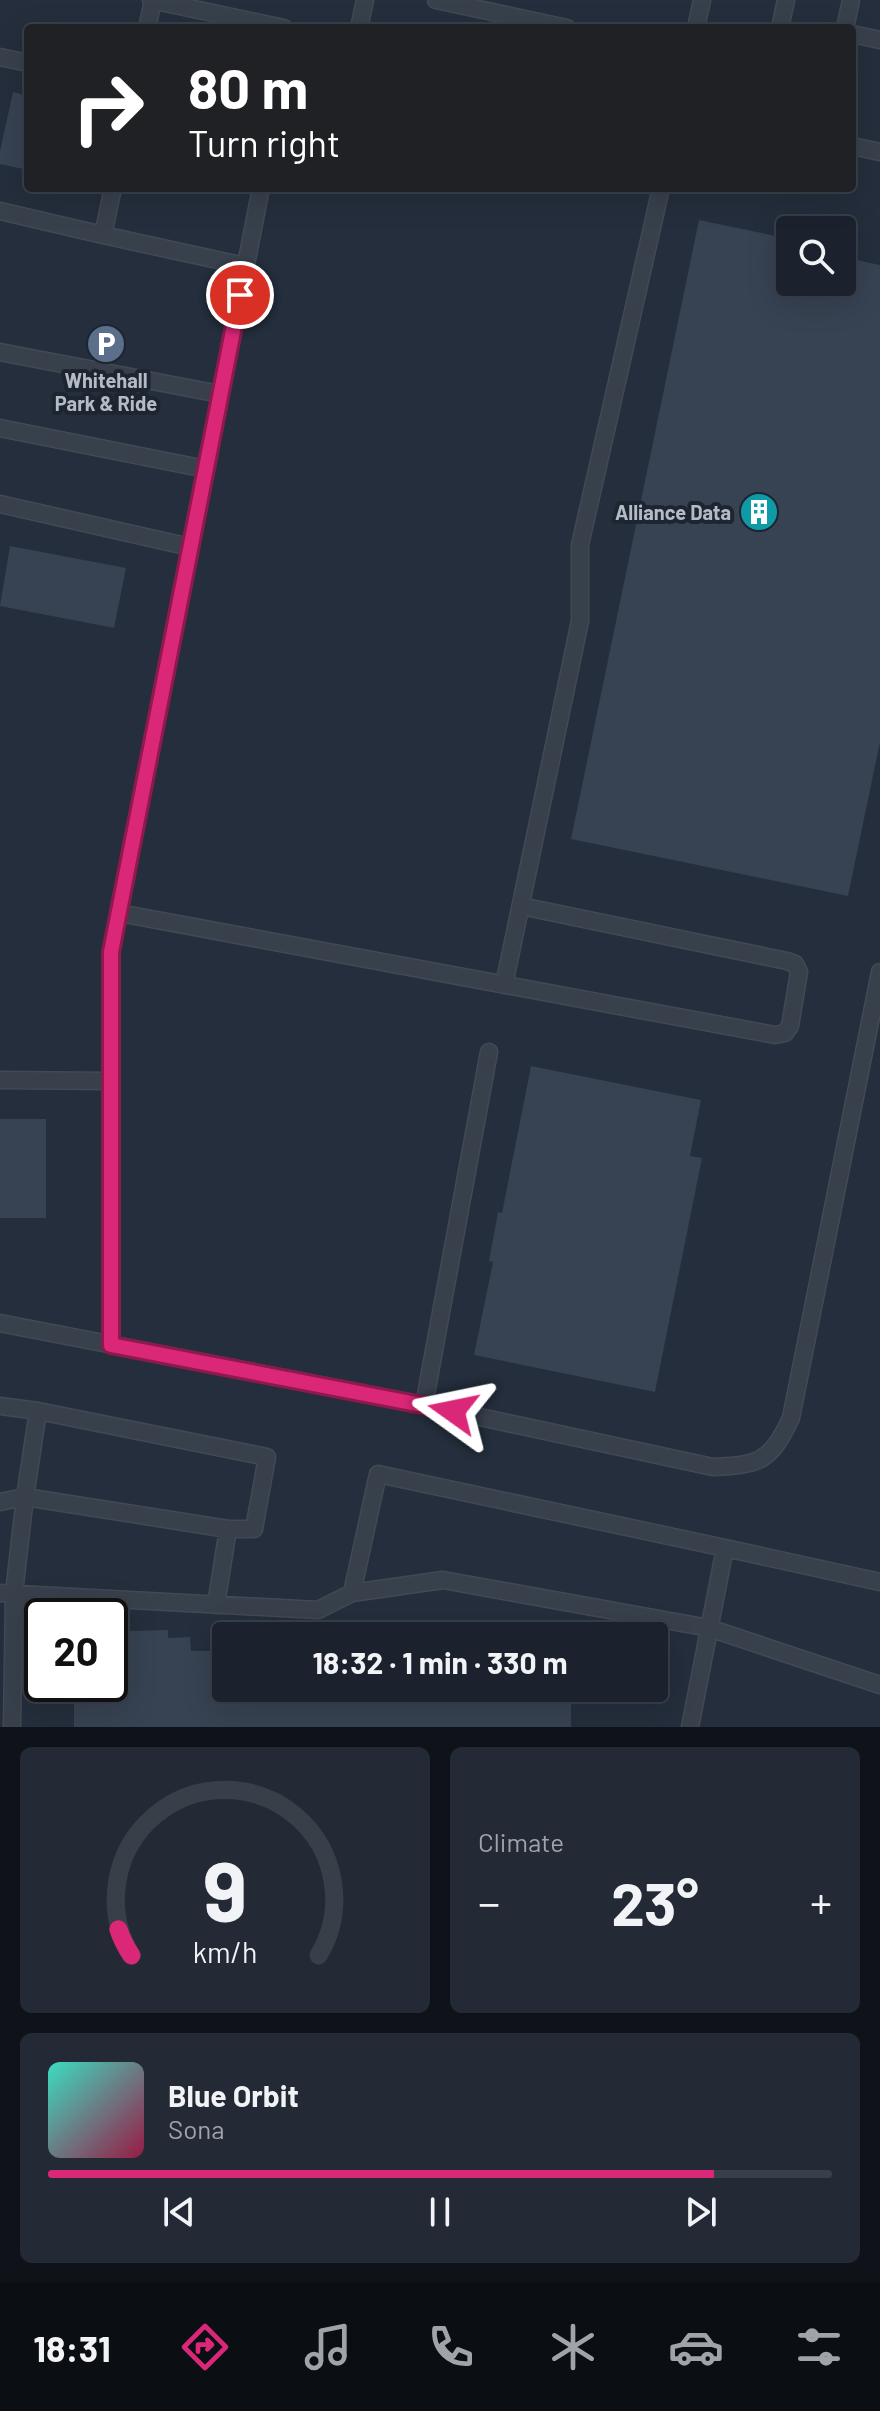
<!DOCTYPE html>
<html lang="en">
<head>
<meta charset="utf-8">
<style>
	:root { --surface:#1b222d; --page:#242a35; --text:#f1f3f6; --muted:#a0a4aa; --line:#393f49; --accent:#db2777 }
	body { margin:0; font-family:Barlow,sans-serif; background:var(--page); color:var(--text); height:100vh; display:flex; flex-direction:column; font-size:30px; white-space:nowrap }
	* { box-sizing:border-box; margin:0 }
	p { font-size:26px; color:var(--muted) }
	.icon { flex:none; width:44px; height:44px; fill:none; stroke:currentColor; stroke-width:2; stroke-linecap:round; stroke-linejoin:round }
	.map { position:relative; height:1727px; overflow:hidden }
	.side { display:flex; flex-direction:column; gap:20px; padding:20px; background:#0f1319; flex:1 }
	.side>* { flex:none }
	.banner { position:absolute; left:24px; top:24px; width:832px; height:168px; border-radius:8px; box-shadow:0 8px 32px #0002,0 0 0 2px var(--line); background:#202124; color:#fff; overflow:hidden }
	.fabs { position:absolute; left:776px; top:216px; display:grid; gap:16px }
	.fabs a { display:grid; place-items:center; width:80px; height:80px; border-radius:8px; background:var(--surface); box-shadow:0 8px 32px #0002,0 0 0 2px var(--line); font-size:40px }
	.speed { position:absolute; left:24px; top:1598px; display:flex; gap:16px; font-size:40px; font-weight:700; text-align:center }
	.speed>* { display:grid; place-content:center; width:104px; height:104px; border-radius:50%; background:var(--surface); box-shadow:0 8px 32px #0002,0 0 0 2px var(--line); line-height:1 }
	.speed .limit { border:4px solid #111; border-radius:12px; background:#fff; color:#111 }
	.pin { position:absolute; display:grid; place-items:center; width:68px; height:68px; color:#fff; margin:-34px; border:4px solid #fff; border-radius:50%; box-shadow:0 2px 8px #0007 }
	.me { position:absolute; width:88px; margin:-44px; rotate:282deg; stroke-linejoin:round; filter:drop-shadow(0 0 6px #0008) }
	.turn { display:flex; align-items:center; gap:28px; height:168px; padding:0 32px; font-size:36px }
	.turn .icon { width:104px; height:104px; stroke-width:2.5 }
	.turn b { display:block; font-size:56px; line-height:68px }
	.big { font-size:60px; font-weight:700; line-height:1.1 }
	.side .tile { flex:1; display:flex; flex-direction:column; justify-content:center; gap:12px; min-width:0; padding:0 28px; border-radius:12px; background:var(--page) }
	.side .dial { align-items:center; gap:0 }
	.dial svg { height:208px; overflow:visible; fill:none; stroke:var(--line); stroke-width:7; stroke-linecap:round; text-anchor:middle }
	.dial text { fill:var(--text); stroke:none }
	.song { display:flex; align-items:center; gap:24px }
	.cover { width:96px; height:96px; border-radius:12px; background:linear-gradient(135deg,hsl(170 70% 55%),hsl(340 70% 35%)) }
	.played { height:8px; border-radius:4px; background:linear-gradient(90deg,var(--accent) 85%,var(--line) 85%) }
	.keys { display:flex; justify-content:space-around; direction:ltr }
	.heat { display:flex; justify-content:space-between; align-items:center; font-size:44px; direction:ltr }
	.side .tiles { flex:1; display:grid; gap:20px; grid-template-columns:1fr 1fr }
	.tile:last-child { grid-column:span 2 }
	.trip { position:absolute; left:212px; top:1622px; width:456px; height:80px; border-radius:8px; background:var(--surface); box-shadow:0 8px 32px #0002,0 0 0 2px var(--line); font-weight:700; line-height:80px; text-align:center }
	.menu { display:flex; height:128px; justify-content:space-around; align-items:center; background:#0b0e12; color:var(--muted) }
	.menu .icon { width:56px; height:56px }
	.menu .on { color:var(--accent) }
	.menu b { font-size:36px; color:var(--text) }
	.map>svg:first-child { display:block }
	.building { fill:#374252 }
	.lines { fill:none; stroke-linecap:round; stroke-linejoin:round }
	.lane-casing { stroke:#414955; stroke-width:19 }
	.lane { stroke:#38404c; stroke-width:16 }
	.route-casing { stroke:#8e194d; stroke-width:20 }
	.route { stroke:#db2777; stroke-width:14 }
	.labels { text-anchor:middle; dominant-baseline:central; stroke-width:8; stroke-linejoin:round; paint-order:stroke }
	.poi-label { font-size:20px; font-weight:bold; fill:#b4bbc7; stroke:#1d2531 }
</style>
</head>
<body>
<div class="map">
<svg width="880" height="1727" viewBox="0 0 880 1727">
	<rect width="100%" height="100%" fill="#242e3c"/>
	<!-- building -->
	<path class="building" d="M 13,92 L 28,96 L 28,170 L 0,164 L 0,151 Z
		M 699,220 L 790,239 L 790,282 L 842,282 L 842,257 L 880,265 L 880,742 L 848,896 L 571,839 Z
		M 10,546 L 126,568 L 114,628 L 0,606 Z
		M 531,1066 L 701,1100 L 690,1156 L 702,1158 L 655,1392 L 474,1355 L 493,1262 L 489,1261 L 498,1212 L 502,1213 Z
		M 0,1119 L 46,1119 L 46,1218 L 0,1218 Z
		M 168,1630 L 168,1638 L 190,1637 L 191,1651 L 220,1651 L 220,1639 L 226,1639 L 226,1688 L 571,1688 L 571,1727 L 74,1727 L 74,1684 L 110,1684 L 110,1658 L 117,1658 L 116,1640 L 129,1640 L 128,1631 Z
		M 571,1631 L 571,1636 L 250,1636 L 250,1632 Z"/>
	<g class="lines">
		<defs>
			<path id="lane" d="M 151,0 L 284,28
				M 436,0 L 567,28
				M 147,28 L 153,1
				M 359,28 L 365,0
				M 696,28 L 702,0
				M 780,28 L 786,0
				M 845,28 L 851,0
				M 852,34 L 880,40
				M 0,57 L 28,63
				M 852,146 L 880,152
				M 113,188 L 103,235 L 245,266
				M 0,211 L 103,235
				M 0,352 L 220,394
				M 0,428 L 206,469
				M 0,504 L 190,547
				M 119,913 L 775,1035 L 785,1033 L 790,1026 L 799,972 L 795,964 L 787,961 L 521,906
				M 504,985 L 580,621 L 580,545 L 661,188
				M 0,1080 L 111,1081
				M 0,1323 L 424,1405 L 713,1467 C 760,1465 770,1462 791,1418 L 880,972
				M 111,1345 L 111,952 L 261,188
				M 424,1405 L 489,1052
				M 0,1406 L 38,1411
				M 0,1502 L 25,1497 L 14,1593 L 12,1727
				M 725,1548 L 880,1582
				M 0,1593 L 318,1610 L 352,1593 L 443,1580 L 709,1628 L 880,1685
				M 352,1593 L 378,1474 L 725,1548 L 690,1727
				M 216,1605 L 228,1529 L 254,1529 L 267,1457 L 38,1411 L 25,1497 L 228,1529"/>
		</defs>
		<!-- lane casing -->
		<use href="#lane" class="lane-casing"/>
		<!-- lane -->
		<use href="#lane" class="lane"/>
	</g>
	<g class="lines">
		<defs>
			<path id="route" d="M 240,295 L 111,952 L 111,1345 L 453,1411"/>
		</defs>
		<!-- route casing -->
		<use href="#route" class="route-casing"/>
		<!-- route -->
		<use href="#route" class="route"/>
	</g>
	<!-- icons -->
	<defs>
		<symbol id="parking-disc" viewBox="-11 -11 22 22"><circle r="9.5" fill="#5c6f8a" stroke="#1d2531"/><path d="M-3.5-5.5H1a3.5 3.5 0 0 1 0 7H-1V5.5H-3.5ZM-1-3.4V-.6H.8a1.4 1.4 0 0 0 0-2.8Z" fill="#fff"/></symbol>
		<symbol id="building-disc" viewBox="-11 -11 22 22"><circle r="9.5" fill="#0f9aa8" stroke="#1d2531"/><path d="M-4-6H4V6H1V3H-1V6H-4ZM-2.5-4.3h1.7v1.8h-1.7ZM.8-4.3h1.7v1.8H.8ZM-2.5-1h1.7V.8h-1.7ZM.8-1h1.7V.8H.8Z" fill="#fff"/></symbol>
	</defs>
	<g fill-rule="evenodd">
		<use href="#parking-disc" x="84" y="322" width="44" height="44"/>
		<use href="#building-disc" x="737" y="490" width="44" height="44"/>
	</g>
	<g class="labels">
		<!-- poi labels -->
		<g class="poi-label">
			<text x="106" y="380">Whitehall<tspan x="106" dy="23">Park &amp; Ride</tspan></text>
			<text x="731" y="512" text-anchor="end">Alliance Data</text>
		</g>
	</g>
</svg>
<div class="fabs">
<a><svg class="icon" aria-label="search" viewBox="0 0 24 24"><circle cx="10" cy="10" r="6"/><path d="M15 15l6 6"/></svg></a>
</div>
<div class="speed"><div class="limit">20</div></div>
<div class="pin" style="left:240px;top:295px;background:#d93025"><svg class="icon" aria-label="arrive" viewBox="0 0 24 24"><path d="M6 21V4h12l-3 4 3 4H6"/></svg></div>
<svg class="me" style="left:453px;top:1411px" viewBox="-20 -20 40 40"><path d="M0-17L14 15 0 8-14 15z" fill="#db2777" stroke="#fff" stroke-width="4"/></svg>
<div class="trip">18:32 · 1 min · 330 m</div>
<div class="banner">
<div class="turn"><svg class="icon" aria-label="right" viewBox="0 0 24 24"><path d="M7 20v-9h11M14 6l5 5-5 5"/></svg><div><b>80 m</b>Turn right</div></div>
</div>
</div>
<section class="side">
<div class="tiles">
<div class="tile dial"><svg viewBox="0 0 100 80">
<path d="M14 69A42 42 0 1 1 86 69"/>
<path d="M14 69A42 42 0 0 1 9 59" stroke="#db2777"/>
<text x="50" y="56" font-size="32" font-weight="700">9</text>
<text x="50" y="72" font-size="11">km/h</text>
</svg></div>
<div class="tile"><p>Climate</p>
<div class="heat"><a>−</a><b class="big">23°</b><a>+</a></div>
</div>
<div class="tile">
<div class="song"><i class="cover"></i><div><b>Blue Orbit</b><p>Sona</p></div></div>
<div class="played"></div>
<div class="keys"><svg class="icon" aria-label="previous" viewBox="0 0 24 24"><path d="M18 5L8 12l10 7zM5 5v14"/></svg><svg class="icon" aria-label="pause" viewBox="0 0 24 24"><path d="M8 5v14M16 5v14"/></svg><svg class="icon" aria-label="next" viewBox="0 0 24 24"><path d="M6 5l10 7-10 7zM19 5v14"/></svg></div>
</div>
</div>
</section>
<nav class="menu">
<b>18:31</b>
<svg class="icon on" aria-label="directions" viewBox="0 0 24 24"><path d="M12 3l9 9-9 9-9-9zM9 14v-3h6M13 9l2 2-2 2"/></svg>
<svg class="icon" aria-label="music" viewBox="0 0 24 24"><path d="M9 18V5l10-2v13"/><circle cx="6" cy="18" r="3"/><circle cx="16" cy="16" r="3"/></svg>
<svg class="icon" aria-label="phone" viewBox="0 0 24 24"><path d="M5 4h4l2 5-3 2q2 4 5 5l2-3 5 2v4C11 20 4 13 5 4z"/></svg>
<svg class="icon" aria-label="climate" viewBox="0 0 24 24"><path d="M12 3v18M4 7l16 10M4 17L20 7"/></svg>
<svg class="icon" aria-label="car" viewBox="0 0 24 24"><path d="M5 17H2v-5l4-1 3-4h7l3 4 3 1v5h-3M9 17h6M6 11h13"/><circle cx="7" cy="17" r="2"/><circle cx="17" cy="17" r="2"/></svg>
<svg class="icon" aria-label="filters" viewBox="0 0 24 24"><path d="M4 7h16M4 17h16"/><circle cx="9" cy="7" r="2"/><circle cx="15" cy="17" r="2"/></svg>
</nav>
</body>
</html>
